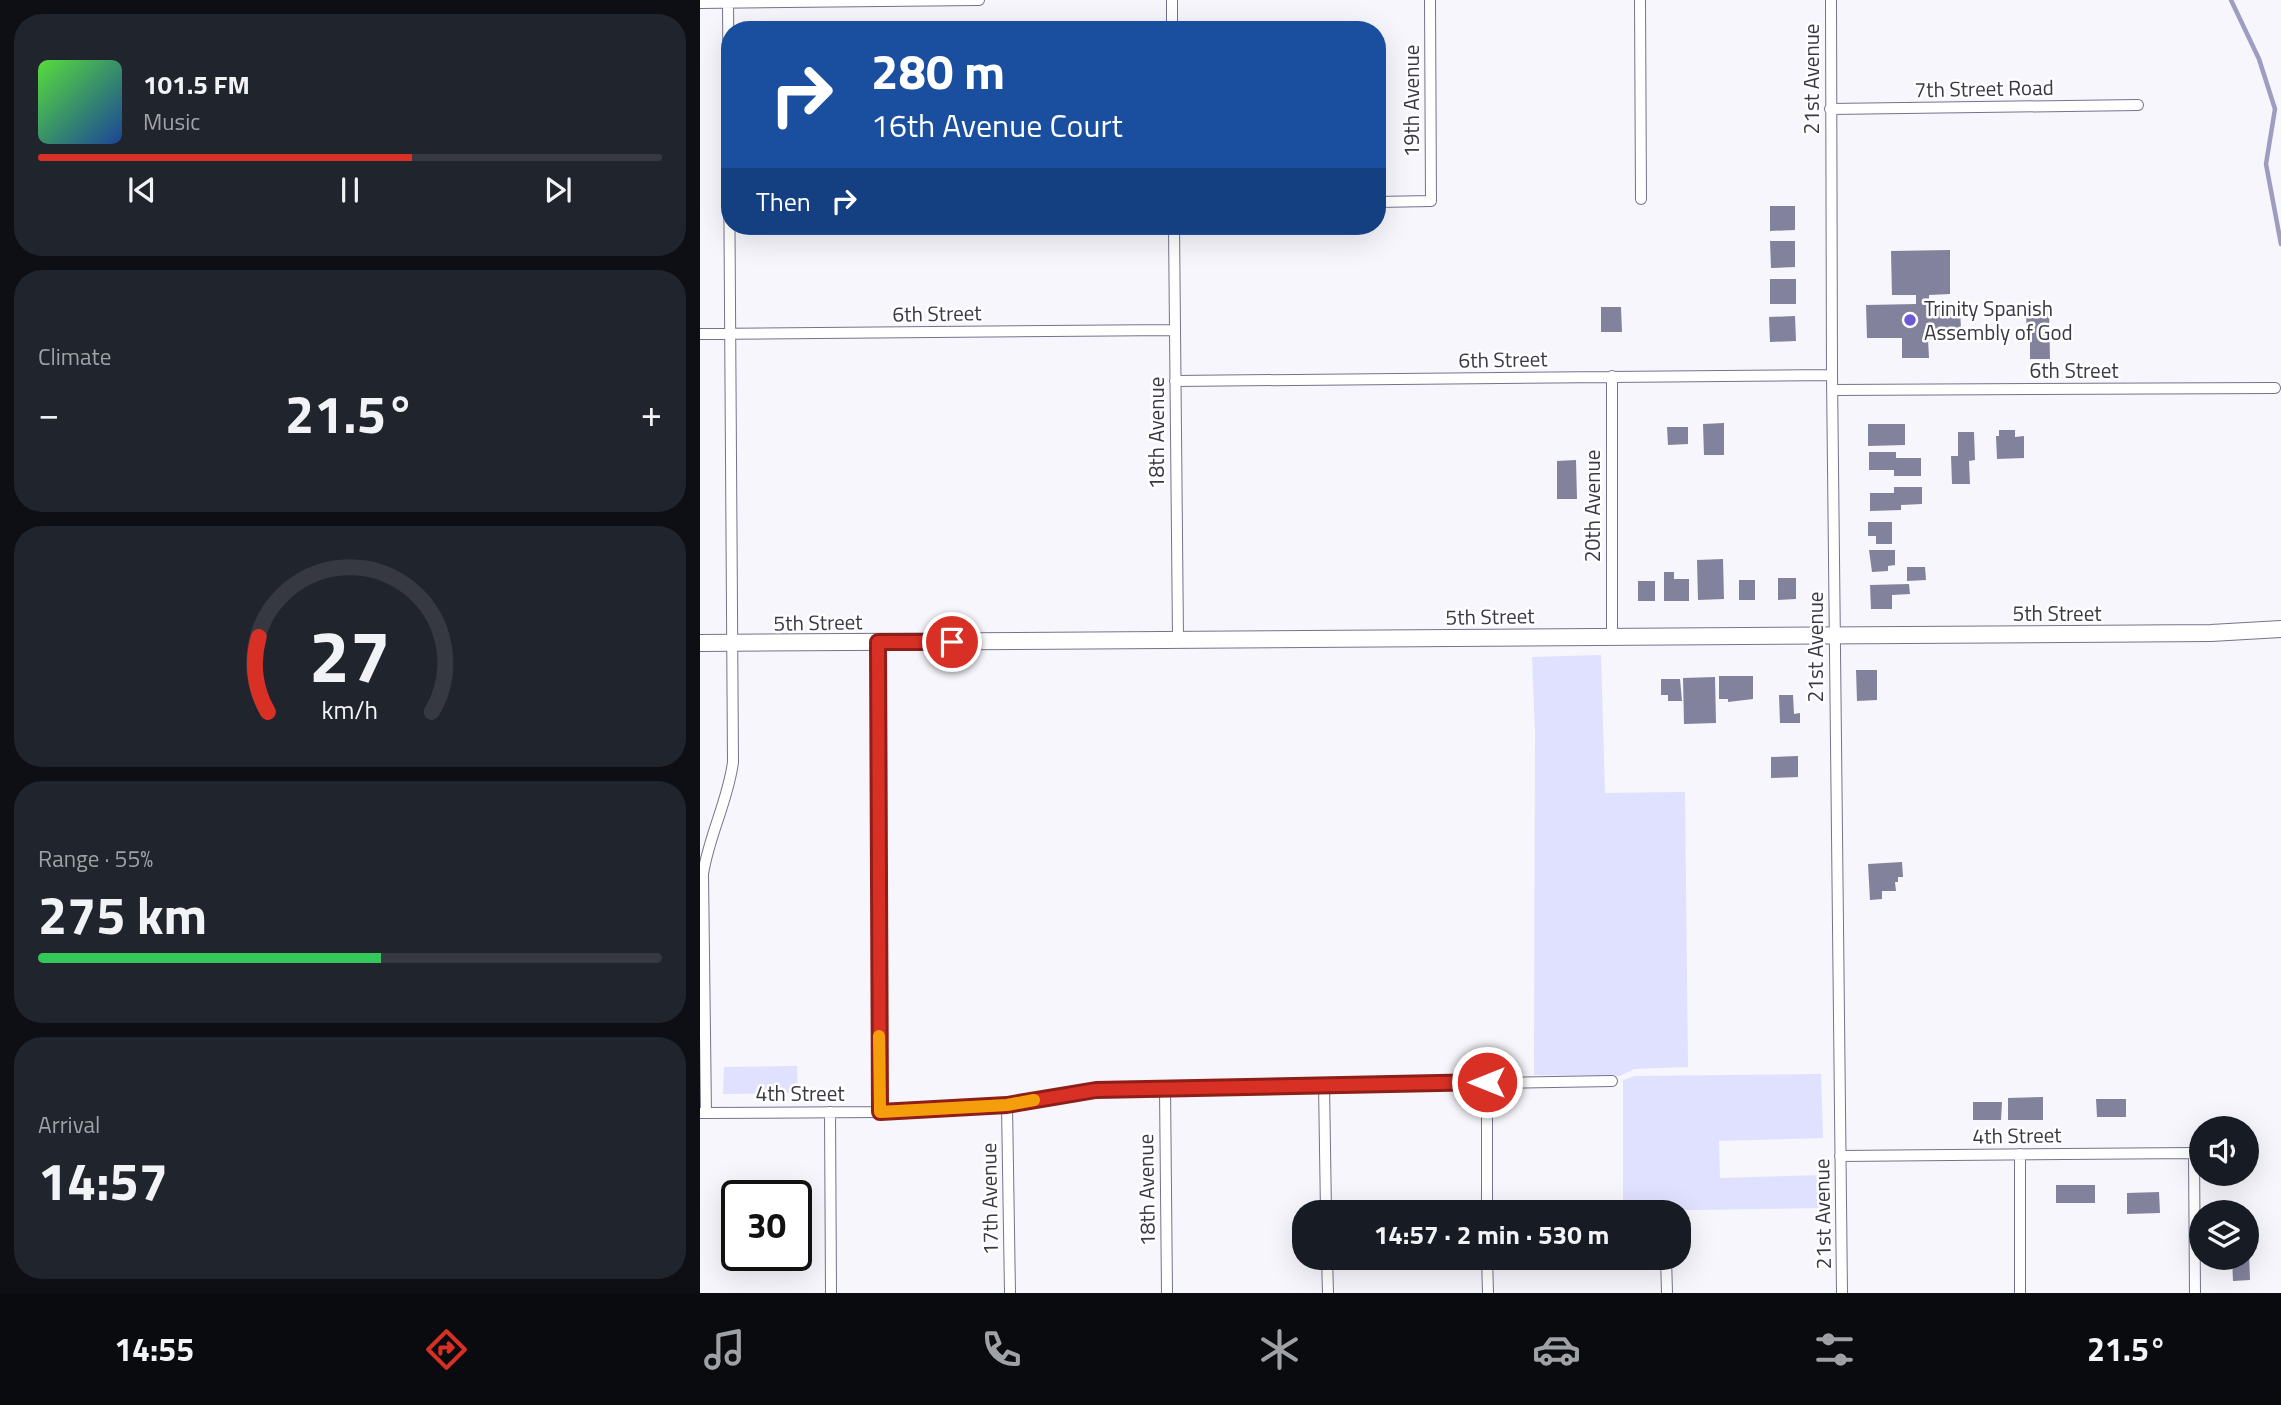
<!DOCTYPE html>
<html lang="en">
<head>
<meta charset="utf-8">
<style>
	:root { --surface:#171b24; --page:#20242c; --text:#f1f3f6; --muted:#9ea1a6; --line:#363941; --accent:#d93025 }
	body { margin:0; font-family:"Titillium Web",sans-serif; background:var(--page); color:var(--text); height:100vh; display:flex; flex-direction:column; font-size:26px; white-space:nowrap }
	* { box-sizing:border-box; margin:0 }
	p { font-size:23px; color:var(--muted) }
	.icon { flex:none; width:38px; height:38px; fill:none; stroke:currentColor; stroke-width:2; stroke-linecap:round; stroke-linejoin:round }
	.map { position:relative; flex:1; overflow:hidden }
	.drawer { display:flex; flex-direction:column; gap:14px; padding:14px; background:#0d0f14; width:700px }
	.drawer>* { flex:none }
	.banner { position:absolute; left:21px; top:21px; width:665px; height:214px; border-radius:28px; box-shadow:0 7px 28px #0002; background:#1a4fa0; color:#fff; overflow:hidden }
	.tools { position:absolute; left:1489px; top:1116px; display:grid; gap:14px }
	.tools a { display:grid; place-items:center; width:70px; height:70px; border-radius:50%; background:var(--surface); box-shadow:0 7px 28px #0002; font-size:35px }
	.speed { position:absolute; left:21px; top:1180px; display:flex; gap:14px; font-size:35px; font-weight:700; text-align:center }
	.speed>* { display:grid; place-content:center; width:91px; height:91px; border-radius:50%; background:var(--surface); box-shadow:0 7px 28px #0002; line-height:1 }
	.speed .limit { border:4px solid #111; border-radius:10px; background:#fff; color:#111 }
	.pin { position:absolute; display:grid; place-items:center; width:60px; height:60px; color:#fff; margin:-30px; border:4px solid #fff; border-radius:50%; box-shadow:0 2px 7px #0007 }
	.me { position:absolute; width:77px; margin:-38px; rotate:270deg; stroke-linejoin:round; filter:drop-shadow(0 0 5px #0008) }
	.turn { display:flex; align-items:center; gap:24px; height:147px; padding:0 35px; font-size:32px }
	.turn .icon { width:91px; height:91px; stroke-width:2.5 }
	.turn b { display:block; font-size:49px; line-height:60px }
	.then { display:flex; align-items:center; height:66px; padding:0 35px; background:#0003; gap:14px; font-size:26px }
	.big { font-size:52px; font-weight:700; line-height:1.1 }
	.drawer .widget { flex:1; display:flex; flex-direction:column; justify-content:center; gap:10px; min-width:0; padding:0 24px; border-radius:28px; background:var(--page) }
	.drawer .dial { align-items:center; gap:0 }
	.dial svg { height:182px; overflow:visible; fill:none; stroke:var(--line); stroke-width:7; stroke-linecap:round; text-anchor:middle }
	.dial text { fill:var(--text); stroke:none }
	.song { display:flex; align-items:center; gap:21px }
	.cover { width:84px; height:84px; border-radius:10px; background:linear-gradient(135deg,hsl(110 70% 55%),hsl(220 70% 35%)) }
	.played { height:7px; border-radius:4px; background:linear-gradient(90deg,var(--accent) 60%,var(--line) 60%) }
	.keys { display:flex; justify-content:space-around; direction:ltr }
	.heat { display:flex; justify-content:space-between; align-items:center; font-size:38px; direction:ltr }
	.charge { height:10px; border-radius:5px; background:linear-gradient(90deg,#34c759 55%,var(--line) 0) }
	.trip { position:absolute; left:592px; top:1200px; width:399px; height:70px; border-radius:28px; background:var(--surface); box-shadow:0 7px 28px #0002; font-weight:700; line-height:70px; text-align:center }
	.dock { display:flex; height:112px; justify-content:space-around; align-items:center; background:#090b0e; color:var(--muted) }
	.dock .icon { width:49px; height:49px }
	.dock .on { color:var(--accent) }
	.dock b { font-size:32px; color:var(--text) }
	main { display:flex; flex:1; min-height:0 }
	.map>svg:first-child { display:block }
	.green { fill:#e0e0ff }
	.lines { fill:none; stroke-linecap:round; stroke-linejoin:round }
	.stream { stroke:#9e9cc1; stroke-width:4.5 }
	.building { fill:#82829d }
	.street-casing { stroke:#74738e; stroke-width:12 }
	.secondary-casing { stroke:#74738e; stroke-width:18 }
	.street { stroke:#fff; stroke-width:10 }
	.secondary { stroke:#fff; stroke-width:16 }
	.route-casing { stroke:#8d1f18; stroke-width:18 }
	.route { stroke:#d93025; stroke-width:12 }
	.slow { stroke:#f59e0b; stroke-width:12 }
	.poi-dot { fill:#6d59d3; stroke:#fff; stroke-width:2.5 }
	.labels { text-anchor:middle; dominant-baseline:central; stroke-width:5; stroke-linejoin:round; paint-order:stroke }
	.street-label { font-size:21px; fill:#393844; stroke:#fff }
	.poi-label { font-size:21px; fill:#393844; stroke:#fff; text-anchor:start }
</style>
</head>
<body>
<main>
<section class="drawer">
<div class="widget">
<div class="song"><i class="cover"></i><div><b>101.5 FM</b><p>Music</p></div></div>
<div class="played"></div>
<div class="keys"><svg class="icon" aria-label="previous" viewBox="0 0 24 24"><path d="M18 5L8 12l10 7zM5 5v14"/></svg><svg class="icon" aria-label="pause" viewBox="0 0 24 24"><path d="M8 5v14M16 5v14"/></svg><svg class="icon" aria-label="next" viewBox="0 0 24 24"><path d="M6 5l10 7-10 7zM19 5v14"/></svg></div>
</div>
<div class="widget"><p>Climate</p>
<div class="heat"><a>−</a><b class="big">21.5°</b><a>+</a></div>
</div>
<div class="widget dial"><svg viewBox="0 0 100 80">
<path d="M14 69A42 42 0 1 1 86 69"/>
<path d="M14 69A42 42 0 0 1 10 36" stroke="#d93025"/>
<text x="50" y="56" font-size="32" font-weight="700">27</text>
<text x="50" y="72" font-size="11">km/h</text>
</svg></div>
<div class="widget"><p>Range · 55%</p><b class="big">275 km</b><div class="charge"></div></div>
<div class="widget"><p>Arrival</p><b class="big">14:57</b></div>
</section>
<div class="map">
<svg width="1581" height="1293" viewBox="0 0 1581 1293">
	<rect width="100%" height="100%" fill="#f6f6fc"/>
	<!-- green -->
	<path class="green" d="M 901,655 L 905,793 L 985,792 L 988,1067 L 934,1069 L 920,1076 L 834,1075 L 835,732 L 832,657 Z
		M 97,1066 L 98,1093 L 23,1094 L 24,1067 Z
		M 1121,1074 L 1123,1138 L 1019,1141 L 1020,1178 L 1124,1175 L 1124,1208 L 923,1211 L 923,1080 L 935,1076 Z"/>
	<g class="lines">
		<!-- stream -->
		<path class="stream" d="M 1531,0 L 1559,59 L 1575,109 L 1566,164 L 1581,244"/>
	</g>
	<!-- building -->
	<path class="building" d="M 1070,206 L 1095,206 L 1095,230 L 1070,231 Z
		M 1070,241 L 1095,241 L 1095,267 L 1071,268 Z
		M 1250,250 L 1250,294 L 1229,295 L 1229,305 L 1260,305 L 1261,332 L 1237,333 L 1237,339 L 1228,339 L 1229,358 L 1202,358 L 1202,338 L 1167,338 L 1166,305 L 1216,304 L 1216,295 L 1192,295 L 1191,251 Z
		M 1070,279 L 1096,279 L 1096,304 L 1070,304 Z
		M 901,307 L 921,307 L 922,332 L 901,332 Z
		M 1349,308 L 1350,359 L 1330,359 L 1330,341 L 1327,341 L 1326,309 Z
		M 1095,316 L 1096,341 L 1070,342 L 1069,317 Z
		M 1024,423 L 1024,455 L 1004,455 L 1003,424 Z
		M 1168,424 L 1205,424 L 1205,445 L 1168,446 Z
		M 967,427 L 988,427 L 988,444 L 968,445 Z
		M 1299,430 L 1315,430 L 1315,437 L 1324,436 L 1324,458 L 1297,459 L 1296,436 L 1299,436 Z
		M 1258,432 L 1274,432 L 1275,460 L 1269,461 L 1270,484 L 1252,484 L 1251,456 L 1258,456 Z
		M 1169,452 L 1196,452 L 1196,458 L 1221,458 L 1221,476 L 1194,476 L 1194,470 L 1169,470 Z
		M 876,460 L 877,499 L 857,499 L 857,461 Z
		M 1194,487 L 1222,487 L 1222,504 L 1201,505 L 1201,510 L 1170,511 L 1170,493 L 1194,493 Z
		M 1168,522 L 1192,522 L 1192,544 L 1176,544 L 1176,536 L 1168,536 Z
		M 1169,550 L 1195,550 L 1195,565 L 1188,566 L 1188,571 L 1172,572 Z
		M 1023,559 L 1024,599 L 998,600 L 997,560 Z
		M 1207,567 L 1225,567 L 1226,580 L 1207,581 Z
		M 964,572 L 974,572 L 974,579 L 989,579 L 989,601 L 964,601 Z
		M 1078,578 L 1096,578 L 1096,599 L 1078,600 Z
		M 1039,580 L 1055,580 L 1055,600 L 1039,600 Z
		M 938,581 L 955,581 L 955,601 L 938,601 Z
		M 1209,584 L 1210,594 L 1192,595 L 1192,609 L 1171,609 L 1170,585 Z
		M 1156,670 L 1177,670 L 1177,700 L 1157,701 Z
		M 1019,676 L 1053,676 L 1053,699 L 1028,702 L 1028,699 L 1019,699 Z
		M 1015,677 L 1016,723 L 984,724 L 983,678 Z
		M 961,679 L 980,679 L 982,701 L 968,701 L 968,695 L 961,695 Z
		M 1079,695 L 1093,695 L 1094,714 L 1100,713 L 1100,723 L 1080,723 Z
		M 1098,756 L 1098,777 L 1071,778 L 1071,757 Z
		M 1202,862 L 1203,877 L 1198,877 L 1198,882 L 1195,882 L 1196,891 L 1182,891 L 1182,899 L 1170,900 L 1168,864 Z
		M 1343,1097 L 1343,1120 L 1308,1120 L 1308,1098 Z
		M 1396,1099 L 1426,1099 L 1426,1117 L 1397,1117 Z
		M 1273,1102 L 1302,1102 L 1301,1120 L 1273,1120 Z
		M 1356,1185 L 1395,1185 L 1395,1203 L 1356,1203 Z
		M 1459,1192 L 1460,1213 L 1427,1214 L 1427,1193 Z
		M 1547,1252 L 1549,1252 L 1550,1280 L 1533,1281 L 1532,1258 L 1547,1258 Z"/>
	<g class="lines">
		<defs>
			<path id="street" d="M 472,0 L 472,30
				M 940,0 L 941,199
				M 1131,0 L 1132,375 L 1142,1293
				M 0,3 L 279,0
				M 1130,109 L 1438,105
				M 677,202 L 731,201 L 730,0
				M 474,226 L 478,639
				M 0,334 L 474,330
				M 912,376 L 912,636
				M 475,381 L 1132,375
				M 1132,390 L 1575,388
				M 178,642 L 180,1112
				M 787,1082 L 787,1213
				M 624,1084 L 626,1213
				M 465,1087 L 467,1293
				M 307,1105 L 310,1293
				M 130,1112 L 131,1293
				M 0,1113 L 180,1112 L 307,1105 L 396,1090 L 912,1081
				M 6,1113 L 3,874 C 9,835 28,801 33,762 L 28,0
				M 1320,1154 L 1320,1293
				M 1140,1156 L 1494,1153 L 1495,1293
				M 966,1210 L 966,1213
				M 627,1258 L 628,1293
				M 787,1258 L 788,1293
				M 966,1258 L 967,1293"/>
			<path id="secondary" d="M 0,643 L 1511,633 L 1581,629"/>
		</defs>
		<!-- street casing -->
		<use href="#street" class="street-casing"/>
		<!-- secondary casing -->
		<use href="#secondary" class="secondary-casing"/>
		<!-- street -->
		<use href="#street" class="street"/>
		<!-- secondary -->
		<use href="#secondary" class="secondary"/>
	</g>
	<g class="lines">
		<defs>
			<path id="route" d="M 252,642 L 178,642 L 180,1112 L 307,1105 L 396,1090 L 787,1082"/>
		</defs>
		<!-- route casing -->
		<use href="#route" class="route-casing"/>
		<!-- route -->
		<use href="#route" class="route"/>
		<!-- slow -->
		<path class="slow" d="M 179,1036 L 180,1112 L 307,1105 L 334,1100"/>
	</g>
	<!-- markers -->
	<circle class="poi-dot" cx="1210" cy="320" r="7"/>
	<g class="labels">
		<!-- street labels -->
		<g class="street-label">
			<text transform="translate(1111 79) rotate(-90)">21st Avenue</text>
			<text transform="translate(1284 88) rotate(-1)">7th Street Road</text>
			<text transform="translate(711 101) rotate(-90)">19th Avenue</text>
			<text transform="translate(237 313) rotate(-1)">6th Street</text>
			<text transform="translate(803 359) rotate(-1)">6th Street</text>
			<text x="1374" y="370">6th Street</text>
			<text transform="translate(456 433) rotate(-90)">18th Avenue</text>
			<text transform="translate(892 506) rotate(-90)">20th Avenue</text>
			<text x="1357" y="613">5th Street</text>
			<text transform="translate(790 616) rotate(-1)">5th Street</text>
			<text transform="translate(118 622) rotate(-1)">5th Street</text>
			<text transform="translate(1115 647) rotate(-90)">21st Avenue</text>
			<text x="100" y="1093">4th Street</text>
			<text transform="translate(1317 1135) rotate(-1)">4th Street</text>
			<text transform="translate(446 1190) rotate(-91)">18th Avenue</text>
			<text transform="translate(289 1199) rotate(-91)">17th Avenue</text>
			<text transform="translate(1122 1214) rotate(-91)">21st Avenue</text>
		</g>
		<!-- poi labels -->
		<g class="poi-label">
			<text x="1224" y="308">Trinity Spanish<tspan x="1224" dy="24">Assembly of God</tspan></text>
		</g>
	</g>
</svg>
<div class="tools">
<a><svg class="icon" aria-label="sound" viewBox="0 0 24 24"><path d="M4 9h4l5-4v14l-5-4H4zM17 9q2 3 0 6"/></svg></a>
<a><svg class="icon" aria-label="layers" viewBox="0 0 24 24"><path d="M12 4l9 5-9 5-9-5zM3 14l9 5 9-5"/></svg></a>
</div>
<div class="speed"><div class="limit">30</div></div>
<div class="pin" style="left:252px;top:642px;background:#d93025"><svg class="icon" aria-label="arrive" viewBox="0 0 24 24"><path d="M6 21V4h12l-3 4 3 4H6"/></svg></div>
<svg class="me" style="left:787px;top:1082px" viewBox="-20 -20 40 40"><circle r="17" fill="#d93025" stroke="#fff" stroke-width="3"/><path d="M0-11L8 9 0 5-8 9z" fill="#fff"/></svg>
<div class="trip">14:57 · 2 min · 530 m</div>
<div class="banner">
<div class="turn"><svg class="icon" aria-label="right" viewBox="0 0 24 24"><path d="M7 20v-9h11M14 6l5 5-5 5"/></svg><div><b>280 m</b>16th Avenue Court</div></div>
<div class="then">Then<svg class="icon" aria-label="right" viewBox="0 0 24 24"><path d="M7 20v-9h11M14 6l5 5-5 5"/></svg></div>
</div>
</div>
</main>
<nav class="dock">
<b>14:55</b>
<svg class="icon on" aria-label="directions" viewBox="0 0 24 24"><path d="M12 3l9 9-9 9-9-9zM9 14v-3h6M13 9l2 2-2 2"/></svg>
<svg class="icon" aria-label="music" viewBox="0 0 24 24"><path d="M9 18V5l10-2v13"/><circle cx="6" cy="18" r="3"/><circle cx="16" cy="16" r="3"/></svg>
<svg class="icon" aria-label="phone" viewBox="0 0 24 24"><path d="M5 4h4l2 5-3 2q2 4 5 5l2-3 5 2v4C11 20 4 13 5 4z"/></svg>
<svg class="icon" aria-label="climate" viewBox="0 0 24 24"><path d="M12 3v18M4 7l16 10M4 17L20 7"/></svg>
<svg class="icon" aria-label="car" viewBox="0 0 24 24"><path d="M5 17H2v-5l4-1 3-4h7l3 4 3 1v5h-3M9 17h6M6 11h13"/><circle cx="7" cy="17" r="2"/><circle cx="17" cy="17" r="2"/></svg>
<svg class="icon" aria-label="filters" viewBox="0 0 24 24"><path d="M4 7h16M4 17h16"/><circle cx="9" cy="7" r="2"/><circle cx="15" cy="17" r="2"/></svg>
<b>21.5°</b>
</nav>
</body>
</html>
